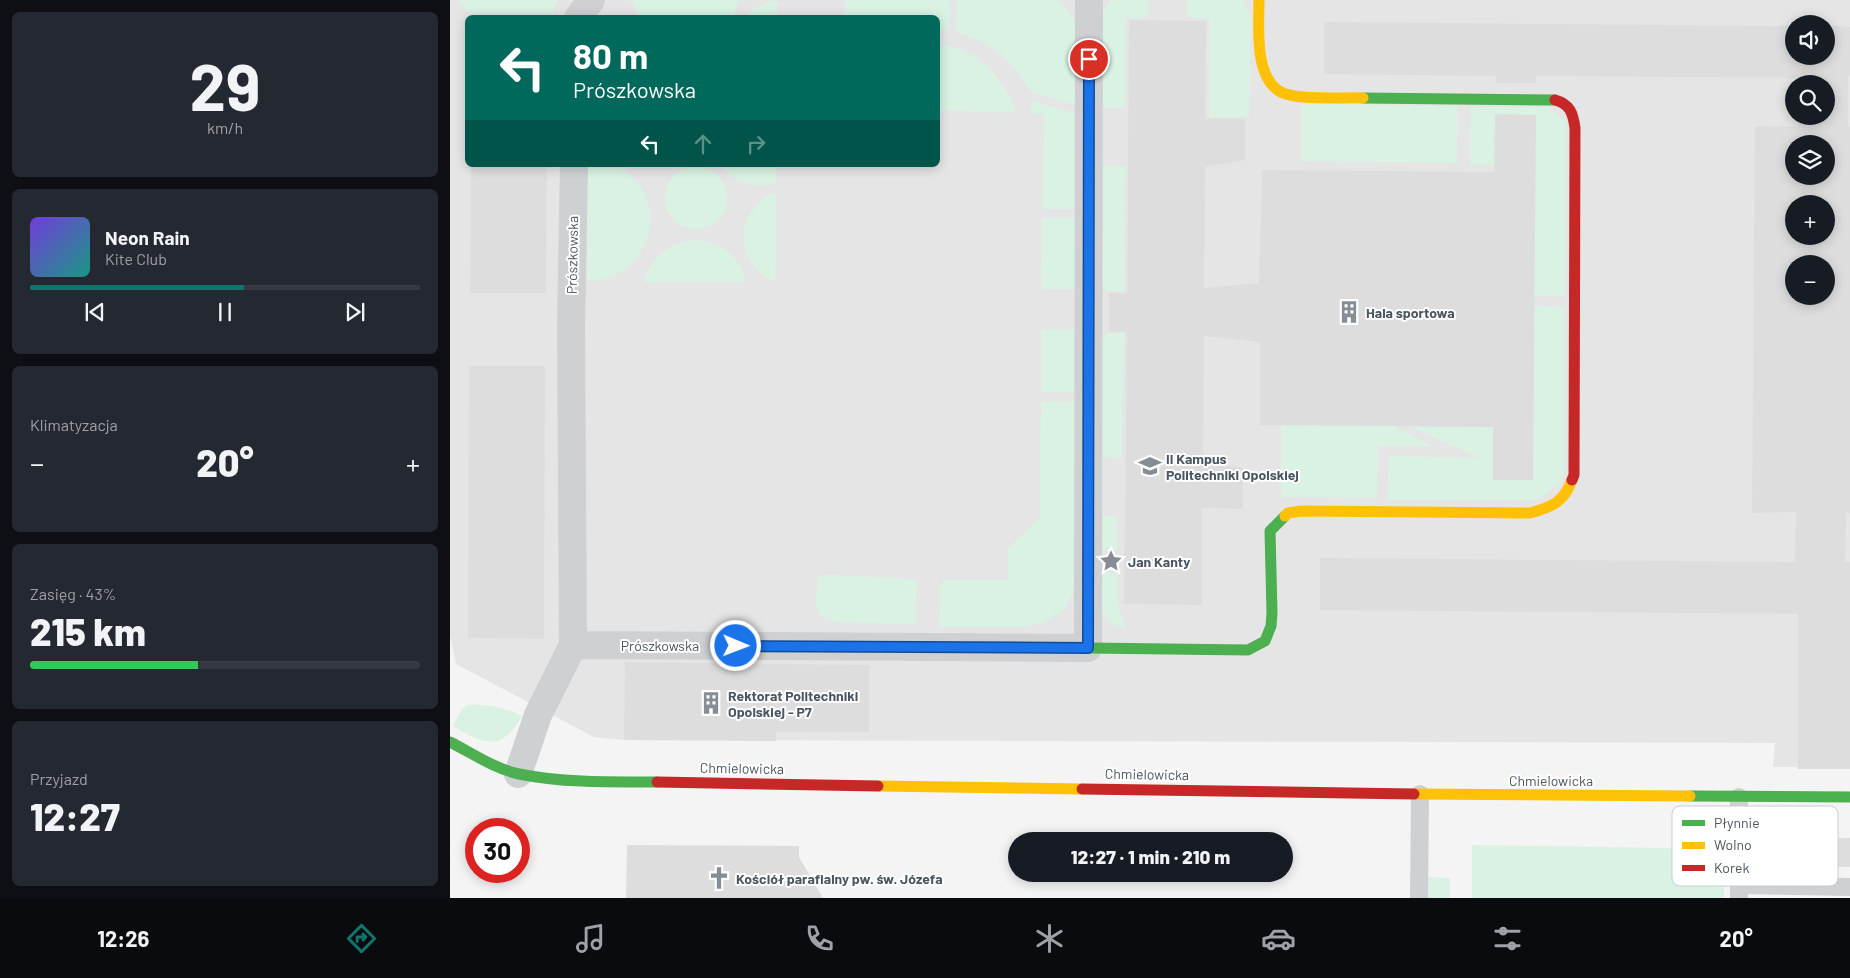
<!DOCTYPE html>
<html lang="pl">
<head>
<meta charset="utf-8">
<style>
	:root { --surface:#171b24; --page:#242831; --text:#f1f3f6; --muted:#9ea1a6; --line:#363941; --accent:#0f766e }
	body { margin:0; font-family:Barlow,sans-serif; background:var(--page); color:var(--text); height:100vh; display:flex; flex-direction:column; font-size:19px; white-space:nowrap }
	* { box-sizing:border-box; margin:0 }
	p { font-size:16px; color:var(--muted) }
	.icon { flex:none; width:28px; height:28px; fill:none; stroke:currentColor; stroke-width:2; stroke-linecap:round; stroke-linejoin:round }
	.map { position:relative; flex:1; overflow:hidden }
	.panel { display:flex; flex-direction:column; gap:12px; padding:12px; background:#0d0f14; width:450px }
	.panel>* { flex:none }
	.top-card { position:absolute; left:15px; top:15px; width:475px; height:152px; border-radius:8px; box-shadow:0 2px 12px #0003; background:#00695c; color:#fff; overflow:hidden }
	.fabs { position:absolute; left:1335px; top:15px; display:grid; gap:10px }
	.fabs a { display:grid; place-items:center; width:50px; height:50px; border-radius:50%; background:var(--surface); box-shadow:0 2px 12px #0003; font-size:25px }
	.speed { position:absolute; left:15px; top:818px; display:flex; gap:10px; font-size:25px; font-weight:700; text-align:center }
	.speed>* { display:grid; place-content:center; width:65px; height:65px; border-radius:50%; background:var(--surface); box-shadow:0 2px 12px #0003; line-height:1 }
	.speed .limit { border:8px solid #d22; background:#fff; color:#111 }
	.pin { position:absolute; display:grid; place-items:center; width:42px; height:42px; color:#fff; margin:-21px; border:2px solid #fff; border-radius:50%; box-shadow:0 1px 5px #0007 }
	.me { position:absolute; width:55px; margin:-28px; rotate:91deg; stroke-linejoin:round; filter:drop-shadow(0 0 4px #0008) }
	.turn { display:flex; align-items:center; gap:18px; height:105px; padding:0 25px; font-size:22px }
	.turn .icon { width:65px; height:65px; stroke-width:2.5 }
	.turn b { display:block; font-size:35px; line-height:42px }
	.lanes { display:flex; align-items:center; height:48px; padding:0 25px; background:#0003; justify-content:center; gap:25px; direction:ltr }
	.lanes .off { opacity:.35 }
	.big { font-size:38px; font-weight:800; line-height:1.1 }
	.panel .card { flex:1; display:flex; flex-direction:column; justify-content:center; gap:8px; min-width:0; padding:0 18px; border-radius:8px; background:var(--page) }
	.panel .dial { align-items:center; gap:0 }
	.dial b { font-size:65px; line-height:1 }
	.song { display:flex; align-items:center; gap:15px }
	.cover { width:60px; height:60px; border-radius:8px; background:linear-gradient(135deg,hsl(260 70% 55%),hsl(170 70% 35%)) }
	.played { height:5px; border-radius:2px; background:linear-gradient(90deg,var(--accent) 55%,var(--line) 55%) }
	.keys { display:flex; justify-content:space-around; direction:ltr }
	.heat { display:flex; justify-content:space-between; align-items:center; font-size:28px; direction:ltr }
	.charge { height:8px; border-radius:4px; background:linear-gradient(90deg,#34c759 43%,var(--line) 0) }
	.trip { position:absolute; left:558px; top:832px; width:285px; height:50px; border-radius:25px; background:var(--surface); box-shadow:0 2px 12px #0003; font-weight:800; line-height:50px; text-align:center }
	.dock { display:flex; height:80px; justify-content:space-around; align-items:center; background:#090b0e; color:var(--muted) }
	.dock .icon { width:35px; height:35px }
	.dock .on { color:var(--accent) }
	.dock b { font-size:22px; color:var(--text) }
	main { display:flex; flex:1; min-height:0 }
	.map>svg:first-child { display:block }
	.education { fill:#e6e5e6; fill-rule:evenodd }
	.green { fill:#d9f2e3 }
	.building { fill:#ddddde; fill-rule:evenodd }
	.lines { fill:none; stroke-linecap:round; stroke-linejoin:round }
	.lane { stroke:#ced0d2; stroke-width:18 }
	.street { stroke:#ced0d2; stroke-width:28 }
	.fast { stroke:#4caf50; stroke-width:11 }
	.slow { stroke:#ffc107; stroke-width:11 }
	.jam { stroke:#c62828; stroke-width:11 }
	.route-casing { stroke:#114b97; stroke-width:12 }
	.route { stroke:#1a73e8; stroke-width:9 }
	.labels { text-anchor:middle; dominant-baseline:central; stroke-width:4; stroke-linejoin:round; paint-order:stroke }
	.street-label { font-size:14px; fill:#4a5661; stroke:#fff }
	.poi-label { font-size:14px; font-weight:bold; fill:#4a5661; stroke:#fff; text-anchor:start }
	.key { fill:#fff; stroke:#c9ccd0; stroke-width:1 }
	.key-label { font-size:14px; fill:#4a5661 }
</style>
</head>
<body>
<main>
<section class="panel">
<div class="card dial"><b>29</b><p>km/h</p></div>
<div class="card">
<div class="song"><i class="cover"></i><div><b>Neon Rain</b><p>Kite Club</p></div></div>
<div class="played"></div>
<div class="keys"><svg class="icon" aria-label="previous" viewBox="0 0 24 24"><path d="M18 5L8 12l10 7zM5 5v14"/></svg><svg class="icon" aria-label="pause" viewBox="0 0 24 24"><path d="M8 5v14M16 5v14"/></svg><svg class="icon" aria-label="next" viewBox="0 0 24 24"><path d="M6 5l10 7-10 7zM19 5v14"/></svg></div>
</div>
<div class="card"><p>Klimatyzacja</p>
<div class="heat"><a>−</a><b class="big">20°</b><a>+</a></div>
</div>
<div class="card"><p>Zasięg · 43%</p><b class="big">215 km</b><div class="charge"></div></div>
<div class="card"><p>Przyjazd</p><b class="big">12:27</b></div>
</section>
<div class="map">
<svg width="1400" height="898" viewBox="0 0 1400 898">
	<rect width="100%" height="100%" fill="#f4f4f4"/>
	<!-- education -->
	<path class="education" d="M 0,0 L 1400,0 L 1400,769 L 1348,769 L 1347,767 L 1323,767 L 1325,743 L 174,740 L 144,737 L 6,664 L 0,635 ZM 18,18 L 488,18 L 488,165 L 18,165 ZM 1344,24 L 1376,24 L 1376,56 L 1344,56 ZM 1344,84 L 1376,84 L 1376,116 L 1344,116 ZM 1344,144 L 1376,144 L 1376,176 L 1344,176 ZM 1344,204 L 1376,204 L 1376,236 L 1344,236 ZM 1344,264 L 1376,264 L 1376,296 L 1344,296 Z"/>
	<!-- green -->
	<path class="green" d="M 8,0 L 108,0 L 102,13 L 20,13 Z
		M 181,0 L 290,0 L 282,18 L 189,17 Z
		M 396,0 L 500,0 L 499,31 L 488,31 L 488,18 L 394,17 Z
		M 507,0 L 607,0 L 614,6 L 624,19 L 629,30 L 628,106 L 581,92 C 562,59 542,43 506,32 Z
		M 660,0 L 698,0 L 698,17 L 676,18 L 675,108 L 651,108 L 653,16 L 654,10 Z
		M 737,0 L 793,0 L 801,17 L 799,117 L 759,117 L 759,19 L 737,17 Z
		M 321,1 L 328,1 L 327,17 L 297,17 L 304,9 Z
		M 488,46 C 526,46 556,79 566,113 L 488,110 Z
		M 581,101 L 629,114 L 629,209 L 592,209 L 594,114 L 581,113 Z
		M 852,104 L 1008,106 L 1007,163 L 851,161 Z
		M 1021,107 L 1098,107 L 1116,122 L 1115,296 L 1084,296 L 1044,165 L 1020,164 Z
		M 138,165 C 147,165 157,163 165,165 C 171,166 177,172 181,176 C 222,214 192,283 137,281 Z
		M 271,165 L 326,165 L 326,183 C 305,189 284,183 271,165 Z
		M 651,166 L 675,166 L 674,291 L 657,291 L 649,285 Z
		M215 198a31 31 0 1 1 62 0a31 31 0 1 1-62 0Z
		M 326,192 L 325,282 C 283,264 283,209 326,192 Z
		M 592,218 L 629,218 L 629,289 L 591,289 Z
		M 244,240 C 269,241 291,256 296,282 L 194,282 C 202,257 218,243 244,240 Z
		M 1084,306 L 1114,307 L 1114,473 L 1108,484 L 1087,500 L 938,500 L 939,456 L 1029,458 L 959,426 L 1043,427 L 1043,480 L 1083,480 Z
		M 591,330 L 628,330 L 628,391 L 591,392 Z
		M 658,333 L 674,333 L 672,458 L 650,457 L 650,341 Z
		M 591,402 L 627,402 L 627,569 L 623,593 L 614,609 L 593,623 L 574,627 L 489,627 L 490,589 L 493,580 L 558,580 L 558,548 L 590,518 Z
		M 831,425 L 943,426 L 983,446 L 928,446 L 927,498 L 831,497 Z
		M 649,516 L 667,516 L 667,550 L 653,551 L 653,573 L 667,573 L 668,605 L 676,629 L 661,623 L 651,612 Z
		M 368,575 L 390,575 L 467,580 L 466,624 L 385,622 L 370,615 L 366,603 Z
		M 18,705 C 34,704 58,708 72,716 C 52,752 34,745 3,726 L 12,709 Z
		M 1022,845 L 1274,849 L 1274,898 L 1022,898 Z
		M 976,877 L 1000,878 L 1000,898 L 976,898 Z"/>
	<!-- building -->
	<path class="building" d="M 679,20 L 756,21 L 755,119 L 795,119 L 795,160 L 755,167 L 754,288 L 809,283 L 812,170 L 1044,172 L 1045,114 L 1086,115 L 1083,480 L 1043,480 L 1043,427 L 810,425 L 810,342 L 754,336 L 753,465 L 793,467 L 793,509 L 752,508 L 752,605 L 674,604 L 677,332 L 659,332 L 659,293 L 677,293 Z
		M 874,22 L 1344,26 L 1344,56 L 1376,56 L 1376,26 L 1400,27 L 1400,76 L 1398,76 L 1398,127 L 1400,127 L 1400,513 L 1396,513 L 1395,562 L 1400,562 L 1400,769 L 1348,769 L 1348,614 L 870,610 L 870,558 L 1345,562 L 1346,512 L 1302,513 L 1305,126 L 1348,127 L 1348,116 L 1376,116 L 1376,84 L 1349,84 L 1349,78 L 1086,76 L 1086,83 L 1045,83 L 1046,76 L 874,74 ZM 1344,144 L 1376,144 L 1376,176 L 1344,176 ZM 1344,204 L 1376,204 L 1376,236 L 1344,236 ZM 1344,264 L 1376,264 L 1376,296 L 1344,296 Z
		M 21,165 L 97,165 L 96,293 L 20,293 Z
		M 19,366 L 95,366 L 94,639 L 18,638 Z
		M 175,662 L 419,665 L 419,732 L 326,732 L 326,741 L 174,740 Z
		M 1309,836 L 1400,838 L 1400,867 L 1309,866 Z
		M 177,845 L 349,846 L 349,857 L 373,898 L 176,898 Z"/>
	<g class="lines">
		<!-- lane -->
		<path class="lane" d="M 1289,797 L 1289,898
			M 1289,885 L 1400,887
			M 969,898 L 970,794"/>
		<!-- street -->
		<path class="street" d="M 128,18 L 141,0
			M 123,645 L 638,648 L 639,0
			M 68,774 L 88,715 L 123,645 L 121,325 L 124,165"/>
		<!-- fast -->
		<path class="fast" d="M 913,98 L 1105,100
			M 638,648 L 798,650 L 815,641 L 821,626 L 822,613 L 820,531 L 835,516
			M 0,742 C 22,753 45,769 69,774 C 114,783 161,782 207,782
			M 1240,796 L 1400,797"/>
		<!-- slow -->
		<path class="slow" d="M 809,0 C 809,26 804,75 829,91 C 844,101 894,97 913,98
			M 835,516 L 838,513 L 851,511 L 1080,513 C 1102,507 1114,502 1122,480
			M 428,786 L 632,789
			M 964,794 L 1240,796"/>
		<!-- jam -->
		<path class="jam" d="M 1105,100 C 1120,104 1123,113 1125,128 L 1124,475 L 1122,480
			M 207,782 L 428,786
			M 632,789 L 964,794"/>
	</g>
	<g class="lines">
		<defs>
			<path id="route" d="M 286,646 L 638,648 L 639,59"/>
		</defs>
		<!-- route casing -->
		<use href="#route" class="route-casing"/>
		<!-- route -->
		<use href="#route" class="route"/>
	</g>
	<!-- icons -->
	<defs>
		<symbol id="building-bare" viewBox="-9 -9 18 18"><path d="M-4-6H4V6H1V3H-1V6H-4ZM-2.5-4.3h1.7v1.8h-1.7ZM.8-4.3h1.7v1.8H.8ZM-2.5-1h1.7V.8h-1.7ZM.8-1h1.7V.8H.8Z" fill="#868d94" stroke="#fff" stroke-width="2.5" paint-order="stroke"/></symbol>
		<symbol id="university-bare" viewBox="-9 -9 18 18"><path d="M0-5L7-2L0 1L-7-2ZM-4 1L0 2.5L4 1V4Q0 6-4 4Z" fill="#868d94" stroke="#fff" stroke-width="2.5" paint-order="stroke"/></symbol>
		<symbol id="sight-bare" viewBox="-9 -9 18 18"><path d="M0-6L1.8-2.2L6-1.7L2.9 1.2L3.7 5.4L0 3.3L-3.7 5.4L-2.9 1.2L-6-1.7L-1.8-2.2Z" fill="#868d94" stroke="#fff" stroke-width="2.5" paint-order="stroke"/></symbol>
		<symbol id="church-bare" viewBox="-9 -9 18 18"><path d="M-1.2-6h2.4v3.5h3.3v2.4h-3.3V6h-2.4V-.1h-3.3v-2.4h3.3Z" fill="#868d94" stroke="#fff" stroke-width="2.5" paint-order="stroke"/></symbol>
	</defs>
	<g fill-rule="evenodd">
		<use href="#building-bare" x="883" y="296" width="32" height="32"/>
		<use href="#university-bare" x="684" y="450" width="32" height="32"/>
		<use href="#sight-bare" x="645" y="545" width="32" height="32"/>
		<use href="#building-bare" x="245" y="687" width="32" height="32"/>
		<use href="#church-bare" x="253" y="862" width="32" height="32"/>
	</g>
	<g class="labels">
		<!-- street labels -->
		<g class="street-label">
			<text transform="translate(122 255) rotate(-89)">Prószkowska</text>
			<text x="210" y="645">Prószkowska</text>
			<text transform="translate(292 768) rotate(1)">Chmielowicka</text>
			<text transform="translate(697 774) rotate(1)">Chmielowicka</text>
			<text x="1101" y="780">Chmielowicka</text>
		</g>
		<!-- poi labels -->
		<g class="poi-label">
			<text x="916" y="312">Hala sportowa</text>
			<text x="716" y="458">II Kampus<tspan x="716" dy="16">Politechniki Opolskiej</tspan></text>
			<text x="678" y="561">Jan Kanty</text>
			<text x="278" y="695">Rektorat Politechniki<tspan x="278" dy="16">Opolskiej - P7</tspan></text>
			<text x="286" y="878">Kościół parafialny pw. św. Józefa</text>
		</g>
	</g>
	<!-- legend -->
	<rect x="1222" y="806" width="166" height="80" rx="8" class="key"/>
	<rect x="1232" y="820" width="23" height="6" fill="#4caf50"/>
	<rect x="1232" y="842" width="23" height="7" fill="#ffc107"/>
	<rect x="1232" y="865" width="23" height="6" fill="#c62828"/>
	<g class="key-label">
		<text x="1264" y="828">Płynnie</text>
		<text x="1264" y="850">Wolno</text>
		<text x="1264" y="873">Korek</text>
	</g>
</svg>
<div class="fabs">
<a><svg class="icon" aria-label="sound" viewBox="0 0 24 24"><path d="M4 9h4l5-4v14l-5-4H4zM17 9q2 3 0 6"/></svg></a>
<a><svg class="icon" aria-label="search" viewBox="0 0 24 24"><circle cx="10" cy="10" r="6"/><path d="M15 15l6 6"/></svg></a>
<a><svg class="icon" aria-label="layers" viewBox="0 0 24 24"><path d="M12 4l9 5-9 5-9-5zM3 14l9 5 9-5"/></svg></a>
<a>+</a>
<a>−</a>
</div>
<div class="speed"><div class="limit">30</div></div>
<div class="pin" style="left:639px;top:59px;background:#d93025"><svg class="icon" aria-label="arrive" viewBox="0 0 24 24"><path d="M6 21V4h12l-3 4 3 4H6"/></svg></div>
<svg class="me" style="left:286px;top:646px" viewBox="-20 -20 40 40"><circle r="17" fill="#1a73e8" stroke="#fff" stroke-width="3"/><path d="M0-11L8 9 0 5-8 9z" fill="#fff"/></svg>
<div class="trip">12:27 · 1 min · 210 m</div>
<div class="top-card">
<div class="turn"><svg class="icon" aria-label="left" viewBox="0 0 24 24"><path d="M17 20v-9H6M10 6l-5 5 5 5"/></svg><div><b>80 m</b>Prószkowska</div></div>
<div class="lanes"><svg class="icon" aria-label="left" viewBox="0 0 24 24"><path d="M17 20v-9H6M10 6l-5 5 5 5"/></svg><svg class="icon off" aria-label="ahead" viewBox="0 0 24 24"><path d="M12 20V5M6 11l6-6 6 6"/></svg><svg class="icon off" aria-label="right" viewBox="0 0 24 24"><path d="M7 20v-9h11M14 6l5 5-5 5"/></svg></div>
</div>
</div>
</main>
<nav class="dock">
<b>12:26</b>
<svg class="icon on" aria-label="directions" viewBox="0 0 24 24"><path d="M12 3l9 9-9 9-9-9zM9 14v-3h6M13 9l2 2-2 2"/></svg>
<svg class="icon" aria-label="music" viewBox="0 0 24 24"><path d="M9 18V5l10-2v13"/><circle cx="6" cy="18" r="3"/><circle cx="16" cy="16" r="3"/></svg>
<svg class="icon" aria-label="phone" viewBox="0 0 24 24"><path d="M5 4h4l2 5-3 2q2 4 5 5l2-3 5 2v4C11 20 4 13 5 4z"/></svg>
<svg class="icon" aria-label="climate" viewBox="0 0 24 24"><path d="M12 3v18M4 7l16 10M4 17L20 7"/></svg>
<svg class="icon" aria-label="car" viewBox="0 0 24 24"><path d="M5 17H2v-5l4-1 3-4h7l3 4 3 1v5h-3M9 17h6M6 11h13"/><circle cx="7" cy="17" r="2"/><circle cx="17" cy="17" r="2"/></svg>
<svg class="icon" aria-label="filters" viewBox="0 0 24 24"><path d="M4 7h16M4 17h16"/><circle cx="9" cy="7" r="2"/><circle cx="15" cy="17" r="2"/></svg>
<b>20°</b>
</nav>
</body>
</html>
